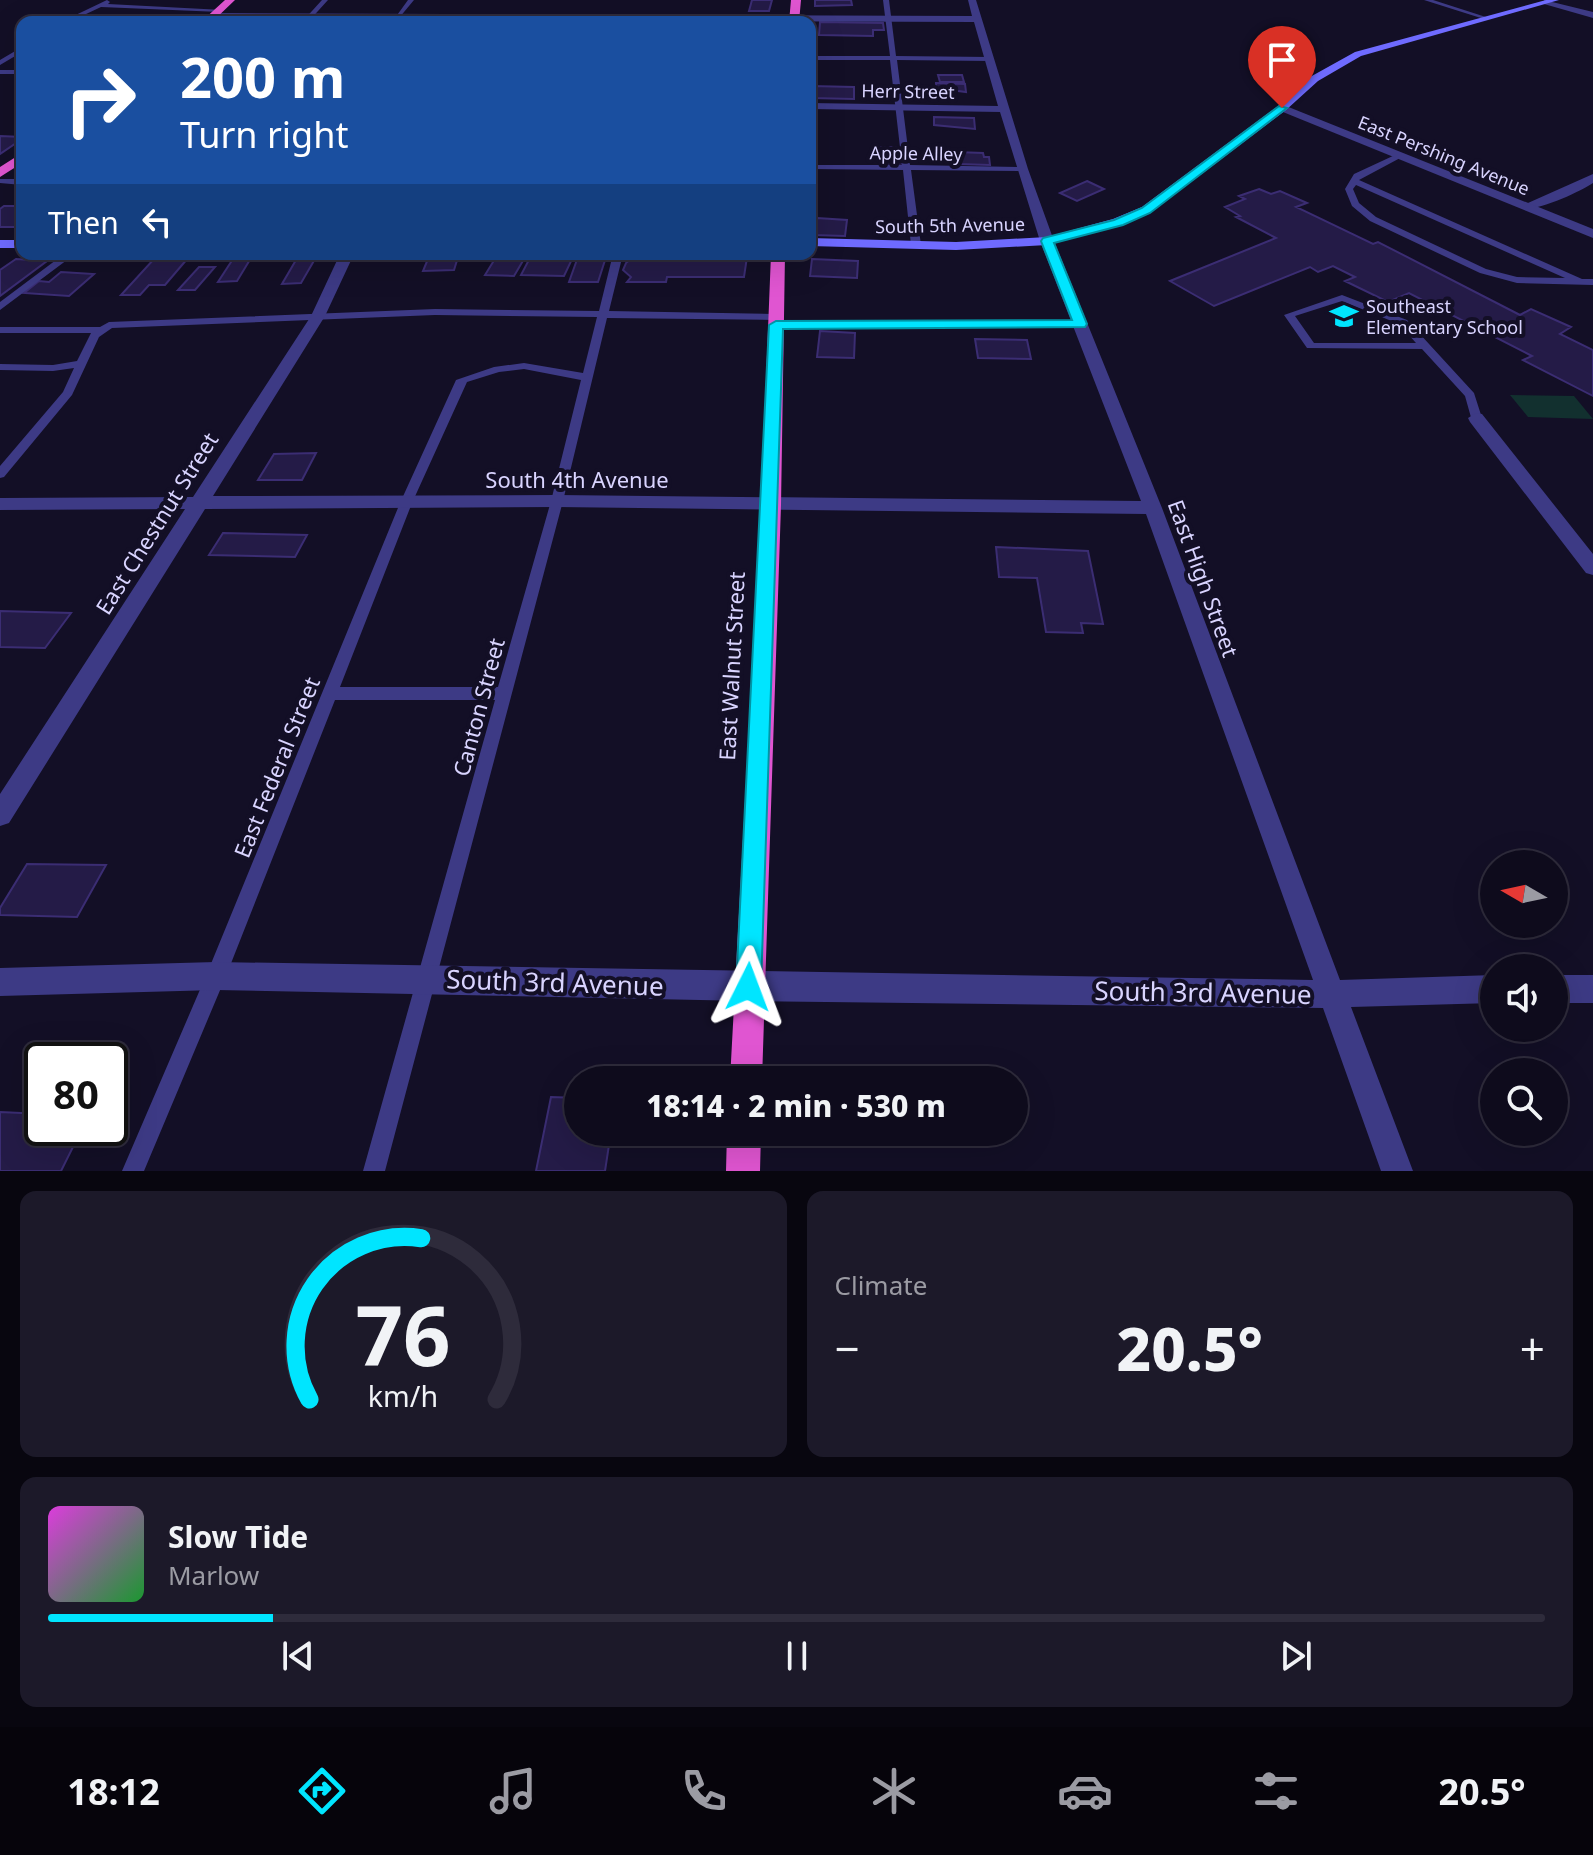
<!DOCTYPE html>
<html lang="en">
<head>
<meta charset="utf-8">
<style>
	:root { --surface:#0e0b1c; --page:#1c1929; --text:#f1f3f6; --muted:#9b9ba3; --line:#2e2b3b; --accent:#00e5ff }
	body { margin:0; font-family:"Noto Sans",sans-serif; background:var(--page); color:var(--text); height:100vh; display:flex; flex-direction:column; font-size:30px; white-space:nowrap }
	* { box-sizing:border-box; margin:0 }
	p { font-size:26px; color:var(--muted) }
	.icon { flex:none; width:44px; height:44px; fill:none; stroke:currentColor; stroke-width:2; stroke-linecap:round; stroke-linejoin:round }
	.map { position:relative; height:1171px; overflow:hidden }
	.side { display:flex; flex-direction:column; gap:20px; padding:20px; background:#08060f; flex:1 }
	.side>* { flex:none }
	.top-card { position:absolute; left:16px; top:16px; width:800px; height:244px; border-radius:16px; box-shadow:0 8px 32px #0002,0 0 0 2px var(--line); background:#1a4fa0; color:#fff; overflow:hidden }
	.needle { width:52px; rotate:279deg }
	.controls { position:absolute; left:1480px; top:850px; display:grid; gap:16px }
	.controls a { display:grid; place-items:center; width:88px; height:88px; border-radius:50%; background:var(--surface); box-shadow:0 8px 32px #0002,0 0 0 2px var(--line); font-size:40px }
	.speed { position:absolute; left:24px; top:1042px; display:flex; gap:16px; font-size:40px; font-weight:700; text-align:center }
	.speed>* { display:grid; place-content:center; width:104px; height:104px; border-radius:50%; background:var(--surface); box-shadow:0 8px 32px #0002,0 0 0 2px var(--line); line-height:1 }
	.speed .limit { border:4px solid #111; border-radius:12px; background:#fff; color:#111 }
	.pin { position:absolute; display:grid; place-items:center; width:68px; height:68px; color:#fff; margin:-82px -34px; border-radius:50% 50% 50% 0; rotate:-45deg; box-shadow:0 0 8px #0007 }
	.pin .icon { rotate:45deg }
	.me { position:absolute; width:88px; margin:-44px; rotate:3deg; stroke-linejoin:round; filter:drop-shadow(0 0 6px #0008) }
	.turn { display:flex; align-items:center; gap:28px; height:168px; padding:0 32px; font-size:36px }
	.turn .icon { width:104px; height:104px; stroke-width:2.5 }
	.turn b { display:block; font-size:56px; line-height:68px }
	.then { display:flex; align-items:center; height:76px; padding:0 32px; background:#0003; gap:16px; font-size:30px }
	.big { font-size:60px; font-weight:800; line-height:1.1 }
	.side .widget { flex:1; display:flex; flex-direction:column; justify-content:center; gap:12px; min-width:0; padding:0 28px; border-radius:16px; background:var(--page) }
	.side .dial { align-items:center; gap:0 }
	.dial svg { height:208px; overflow:visible; fill:none; stroke:var(--line); stroke-width:7; stroke-linecap:round; text-anchor:middle }
	.dial text { fill:var(--text); stroke:none }
	.song { display:flex; align-items:center; gap:24px }
	.cover { width:96px; height:96px; border-radius:12px; background:linear-gradient(135deg,hsl(300 70% 55%),hsl(130 70% 35%)) }
	.played { height:8px; border-radius:4px; background:linear-gradient(90deg,var(--accent) 15%,var(--line) 15%) }
	.keys { display:flex; justify-content:space-around; direction:ltr }
	.heat { display:flex; justify-content:space-between; align-items:center; font-size:44px; direction:ltr }
	.side .tiles { flex:1; display:grid; gap:20px; grid-template-columns:1fr 1fr }
	.widget:last-child { grid-column:span 2 }
	.trip { position:absolute; left:564px; top:1066px; width:464px; height:80px; border-radius:40px; background:var(--surface); box-shadow:0 8px 32px #0002,0 0 0 2px var(--line); font-weight:800; line-height:80px; text-align:center }
	.dock { display:flex; height:128px; justify-content:space-around; align-items:center; background:#06040b; color:var(--muted) }
	.dock .icon { width:56px; height:56px }
	.dock .on { color:var(--accent) }
	.dock b { font-size:36px; color:var(--text) }
	.map>svg:first-child { display:block }
	.green { fill:#12302f }
	.building { fill:#241b47; stroke:#3b2d73; stroke-width:2 }
	.lines { fill:none; stroke-linecap:round; stroke-linejoin:round }
	.service { fill:#3d3a85; fill-rule:evenodd }
	.minor { fill:#3d3a85; fill-rule:evenodd }
	.tertiary { fill:#3d3a85; fill-rule:evenodd }
	.secondary { fill:#6f6bff; fill-rule:evenodd }
	.trunk { fill:#e055d1; fill-rule:evenodd }
	.route { fill:#00e5ff; stroke:#0095a6; stroke-width:2 }
	.labels { text-anchor:middle; dominant-baseline:central; stroke-width:8; stroke-linejoin:round; paint-order:stroke }
	.far-street-label { font-size:18px; fill:#d9d4ff; stroke:#130f26 }
	.far-poi-label { font-size:18px; fill:#d9d4ff; stroke:#130f26; text-anchor:start }
	.street-label { font-size:22px; fill:#d9d4ff; stroke:#130f26 }
	.near-street-label { font-size:26px; fill:#d9d4ff; stroke:#130f26 }
</style>
</head>
<body>
<div class="map">
<svg width="1593" height="1171" viewBox="0 0 1593 1171">
	<rect width="100%" height="100%" fill="#130f26"/>
	<!-- green -->
	<path class="green" d="M 1510,395 L 1574,396 L 1593,419 L 1528,417 Z"/>
	<!-- building -->
	<path class="building" d="M 752,0 L 772,0 L 769,11 L 749,11 Z
		M 815,0 L 851,0 L 852,5 L 815,6 Z
		M 820,22 L 883,23 L 884,30 L 873,30 L 873,36 L 819,35 Z
		M 938,75 L 962,75 L 964,82 L 940,82 Z
		M 936,83 L 965,84 L 966,92 L 936,88 Z
		M 811,86 L 854,87 L 854,99 L 811,98 Z
		M 934,117 L 974,118 L 975,129 L 934,125 Z
		M 0,136 L 22,137 L 22,139 L 0,154 Z
		M 880,147 L 900,147 L 903,166 L 881,166 Z
		M 956,152 L 983,153 L 984,157 L 989,157 L 990,165 L 958,164 Z
		M 1087,181 L 1104,189 L 1077,201 L 1060,193 Z
		M 1259,189 L 1271,194 L 1280,191 L 1307,203 L 1296,207 L 1373,244 L 1378,242 L 1520,315 L 1531,309 L 1571,327 L 1560,334 L 1593,350 L 1593,396 L 1523,360 L 1532,356 L 1409,293 L 1388,302 L 1345,281 L 1355,277 L 1333,266 L 1318,272 L 1310,267 L 1214,306 L 1170,281 L 1276,238 L 1236,217 L 1240,216 L 1225,207 L 1245,199 L 1239,196 Z
		M 4,206 L 22,206 L 22,227 L 0,227 L 0,209 Z
		M 817,218 L 847,220 L 845,236 L 813,235 Z
		M 430,254 L 459,254 L 454,270 L 423,271 Z
		M 498,254 L 527,254 L 514,276 L 485,275 Z
		M 532,254 L 554,254 L 574,255 L 564,276 L 521,275 Z
		M 579,254 L 607,254 L 598,282 L 569,282 Z
		M 637,254 L 682,254 L 681,257 L 747,257 L 744,277 L 667,277 L 666,282 L 627,282 L 631,277 L 623,270 L 626,263 Z
		M 188,258 L 165,285 L 149,285 L 140,295 L 121,295 L 154,259 Z
		M 251,258 L 237,281 L 218,282 L 233,259 Z
		M 16,259 L 47,261 L 0,296 L 0,270 Z
		M 315,259 L 301,283 L 282,284 L 296,260 Z
		M 812,259 L 858,261 L 857,278 L 810,276 Z
		M 199,267 L 215,267 L 195,290 L 178,290 Z
		M 61,272 L 94,274 L 69,296 L 24,293 L 39,281 L 49,282 Z
		M 820,331 L 855,333 L 854,358 L 817,357 Z
		M 975,339 L 1027,340 L 1031,359 L 978,358 Z
		M 316,453 L 302,480 L 258,480 L 274,454 Z
		M 223,533 L 307,535 L 295,557 L 209,555 Z
		M 996,547 L 1088,551 L 1103,624 L 1081,623 L 1083,633 L 1046,632 L 1037,578 L 999,577 Z
		M 0,611 L 71,613 L 45,648 L 0,647 Z
		M 27,864 L 106,865 L 77,917 L 0,915 L 0,908 Z
		M 551,1097 L 578,1098 L 578,1132 L 611,1132 L 605,1171 L 536,1171 Z
		M 0,1112 L 42,1114 L 43,1128 L 38,1137 L 77,1139 L 61,1171 L 0,1171 Z"/>
	<g class="lines">
		<!-- service -->
		<path class="service" d="M 107,0 L 110,2 L 108,4 L 223,10 L 220,12 L 101,7 L 69,22 L 61,22 Z
			M 322,0 L 328,0 L 308,22 L 302,22 Z
			M 408,0 L 414,0 L 399,18 L 395,18 Z
			M 883,0 L 889,0 L 896,56 L 990,57 L 993,59 L 990,61 L 897,60 L 910,165 L 1022,167 L 1026,169 L 1022,171 L 911,170 L 921,245 L 916,248 L 911,245 L 903,170 L 810,169 L 810,165 L 902,165 L 890,60 L 810,60 L 810,56 L 890,56 Z
			M 1424,0 L 1433,0 L 1489,18 L 1484,19 Z
			M 22,47 L 22,52 L 0,65 L 0,60 Z
			M 0,70 L 22,70 L 22,74 L 0,74 Z
			M 1395,155 L 1402,157 L 1359,180 L 1582,279 L 1593,279 L 1593,285 L 1517,283 L 1480,273 L 1370,221 L 1352,206 L 1345,189 L 1354,174 ZM 1356,185 L 1565,278 L 1517,277 L 1486,269 L 1376,217 L 1359,203 L 1353,189 Z
			M 0,179 L 22,179 L 22,185 L 0,183 Z
			M 64,254 L 75,254 L 0,310 L 0,302 Z
			M 613,254 L 623,254 L 609,311 L 775,314 L 780,317 L 775,320 L 607,318 L 563,501 L 385,1171 L 363,1171 L 495,700 L 335,700 L 226,976 L 144,1171 L 122,1171 L 208,971 L 400,503 L 456,380 L 494,367 L 524,363 L 583,373 L 597,317 L 435,315 L 112,328 L 99,337 L 72,395 L 4,477 L 0,478 L 0,466 L 63,392 L 74,368 L 53,371 L 0,370 L 0,364 L 53,365 L 77,361 L 91,333 L 0,333 L 0,327 L 100,327 L 109,322 L 435,309 L 599,311 ZM 524,369 L 581,380 L 551,501 L 498,687 L 340,687 L 412,503 L 467,382 L 499,372 Z
			M 1342,295 L 1407,320 L 1474,393 L 1482,418 L 1480,421 L 1472,421 L 1465,396 L 1422,349 L 1307,348 L 1284,315 ZM 1342,301 L 1399,324 L 1416,343 L 1314,343 L 1295,316 Z
			M 1080,321 L 1084,322 L 1084,326 L 776,328 L 771,325 L 776,322 Z"/>
		<!-- minor -->
		<path class="minor" d="M 968,0 L 976,0 L 1028,169 L 1054,241 L 1162,508 L 1340,980 L 1494,975 L 1494,1003 L 1351,1007 L 1413,1171 L 1381,1171 L 1323,1008 L 748,1001 L 216,990 L 0,996 L 0,968 L 216,962 L 1313,980 L 1146,514 L 557,507 L 205,509 L 9,823 L 0,826 L 0,794 L 185,509 L 0,510 L 0,498 L 193,497 L 311,316 L 340,254 L 354,254 L 325,316 L 213,496 L 557,495 L 1141,501 L 1040,241 L 1000,112 L 810,109 L 810,103 L 998,106 L 974,22 L 215,19 L 211,16 L 215,13 L 972,16 Z
			M 1544,0 L 1593,12 L 1593,18 L 1544,4 Z
			M 1593,174 L 1593,183 C 1580,192 1530,215 1519,207 Z
			M 1476,413 L 1482,414 L 1593,554 L 1593,575 L 1586,573 L 1470,422 L 1468,418 Z
			M 1554,975 L 1593,975 L 1593,1003 L 1554,1003 Z"/>
		<!-- tertiary -->
		<path class="tertiary" d="M 1278,106 L 1286,106 L 1593,229 L 1593,238 L 1278,110 Z"/>
		<!-- secondary -->
		<path class="secondary" d="M 1546,0 L 1559,0 L 1361,56 L 1318,81 L 1286,110 L 1150,213 L 1123,225 L 1047,245 L 956,250 L 810,246 L 810,238 L 956,242 L 1047,237 L 1113,219 L 1142,207 L 1278,106 L 1310,77 L 1355,52 Z
			M 0,240 L 22,240 L 22,248 L 0,248 Z"/>
		<!-- trunk -->
		<path class="trunk" d="M 225,0 L 235,0 L 212,22 L 201,22 Z
			M 791,0 L 801,0 L 799,22 L 789,22 Z
			M 22,153 L 22,163 L 0,177 L 0,167 Z
			M 771,254 L 785,254 L 781,505 L 762,1080 L 730,1080 L 761,505 Z
			M 727,1132 L 761,1132 L 760,1171 L 726,1171 Z"/>
	</g>
	<!-- route -->
	<path class="route" d="M 1279,106 L 1287,108 L 1150,213 L 1123,225 L 1054,243 L 1087,324 L 1085,327 L 783,329 L 761,987 L 757,996 L 748,1000 L 739,996 L 736,987 L 769,325 L 776,321 L 1072,320 L 1041,241 L 1043,238 L 1114,220 L 1142,208 Z"/>
	<!-- icons -->
	<defs>
		<symbol id="school-bare" viewBox="-9 -9 18 18"><path d="M0-5L7-2L0 1L-7-2ZM-4 1L0 2.5L4 1V4Q0 6-4 4Z" fill="#00e5ff" stroke="#130f26" stroke-width="2.5" paint-order="stroke"/></symbol>
	</defs>
	<g fill-rule="evenodd">
		<use href="#school-bare" x="1324" y="296" width="40" height="40"/>
	</g>
	<g class="labels">
		<!-- far-street labels -->
		<g class="far-street-label">
			<text transform="translate(908 91) rotate(1)">Herr Street</text>
			<text transform="translate(916 153) rotate(1)">Apple Alley</text>
			<text transform="translate(1444 155) rotate(22)">East Pershing Avenue</text>
			<text transform="translate(950 225) rotate(-1)">South 5th Avenue</text>
		</g>
		<!-- far-poi labels -->
		<g class="far-poi-label">
			<text x="1366" y="306">Southeast<tspan x="1366" dy="21">Elementary School</tspan></text>
		</g>
		<!-- street labels -->
		<g class="street-label">
			<text x="577" y="479">South 4th Avenue</text>
			<text transform="translate(156 523) rotate(-58)">East Chestnut Street</text>
			<text transform="translate(1204 578) rotate(70)">East High Street</text>
			<text transform="translate(731 666) rotate(-87)">East Walnut Street</text>
			<text transform="translate(478 707) rotate(-75)">Canton Street</text>
			<text transform="translate(276 767) rotate(-68)">East Federal Street</text>
		</g>
		<!-- near-street labels -->
		<g class="near-street-label">
			<text transform="translate(555 982) rotate(2)">South 3rd Avenue</text>
			<text transform="translate(1203 992) rotate(1)">South 3rd Avenue</text>
		</g>
	</g>
</svg>
<div class="controls">
<a><svg class="needle" viewBox="-14 -14 28 28"><path d="M0-13l5 13h-10z" fill="#e53935"/><path d="M0 13l5-13h-10z" fill="#9b9ba3"/></svg></a>
<a><svg class="icon" aria-label="sound" viewBox="0 0 24 24"><path d="M4 9h4l5-4v14l-5-4H4zM17 9q2 3 0 6"/></svg></a>
<a><svg class="icon" aria-label="search" viewBox="0 0 24 24"><circle cx="10" cy="10" r="6"/><path d="M15 15l6 6"/></svg></a>
</div>
<div class="speed"><div class="limit">80</div></div>
<div class="pin" style="left:1282px;top:108px;background:#d93025"><svg class="icon" aria-label="arrive" viewBox="0 0 24 24"><path d="M6 21V4h12l-3 4 3 4H6"/></svg></div>
<svg class="me" style="left:748px;top:987px" viewBox="-20 -20 40 40"><path d="M0-17L14 15 0 8-14 15z" fill="#00e5ff" stroke="#fff" stroke-width="4"/></svg>
<div class="trip">18:14 · 2 min · 530 m</div>
<div class="top-card">
<div class="turn"><svg class="icon" aria-label="right" viewBox="0 0 24 24"><path d="M7 20v-9h11M14 6l5 5-5 5"/></svg><div><b>200 m</b>Turn right</div></div>
<div class="then">Then<svg class="icon" aria-label="left" viewBox="0 0 24 24"><path d="M17 20v-9H6M10 6l-5 5 5 5"/></svg></div>
</div>
</div>
<section class="side">
<div class="tiles">
<div class="widget dial"><svg viewBox="0 0 100 80">
<path d="M14 69A42 42 0 1 1 86 69"/>
<path d="M14 69A42 42 0 0 1 57 7" stroke="#00e5ff"/>
<text x="50" y="56" font-size="32" font-weight="700">76</text>
<text x="50" y="72" font-size="11">km/h</text>
</svg></div>
<div class="widget"><p>Climate</p>
<div class="heat"><a>−</a><b class="big">20.5°</b><a>+</a></div>
</div>
<div class="widget">
<div class="song"><i class="cover"></i><div><b>Slow Tide</b><p>Marlow</p></div></div>
<div class="played"></div>
<div class="keys"><svg class="icon" aria-label="previous" viewBox="0 0 24 24"><path d="M18 5L8 12l10 7zM5 5v14"/></svg><svg class="icon" aria-label="pause" viewBox="0 0 24 24"><path d="M8 5v14M16 5v14"/></svg><svg class="icon" aria-label="next" viewBox="0 0 24 24"><path d="M6 5l10 7-10 7zM19 5v14"/></svg></div>
</div>
</div>
</section>
<nav class="dock">
<b>18:12</b>
<svg class="icon on" aria-label="directions" viewBox="0 0 24 24"><path d="M12 3l9 9-9 9-9-9zM9 14v-3h6M13 9l2 2-2 2"/></svg>
<svg class="icon" aria-label="music" viewBox="0 0 24 24"><path d="M9 18V5l10-2v13"/><circle cx="6" cy="18" r="3"/><circle cx="16" cy="16" r="3"/></svg>
<svg class="icon" aria-label="phone" viewBox="0 0 24 24"><path d="M5 4h4l2 5-3 2q2 4 5 5l2-3 5 2v4C11 20 4 13 5 4z"/></svg>
<svg class="icon" aria-label="climate" viewBox="0 0 24 24"><path d="M12 3v18M4 7l16 10M4 17L20 7"/></svg>
<svg class="icon" aria-label="car" viewBox="0 0 24 24"><path d="M5 17H2v-5l4-1 3-4h7l3 4 3 1v5h-3M9 17h6M6 11h13"/><circle cx="7" cy="17" r="2"/><circle cx="17" cy="17" r="2"/></svg>
<svg class="icon" aria-label="filters" viewBox="0 0 24 24"><path d="M4 7h16M4 17h16"/><circle cx="9" cy="7" r="2"/><circle cx="15" cy="17" r="2"/></svg>
<b>20.5°</b>
</nav>
</body>
</html>
